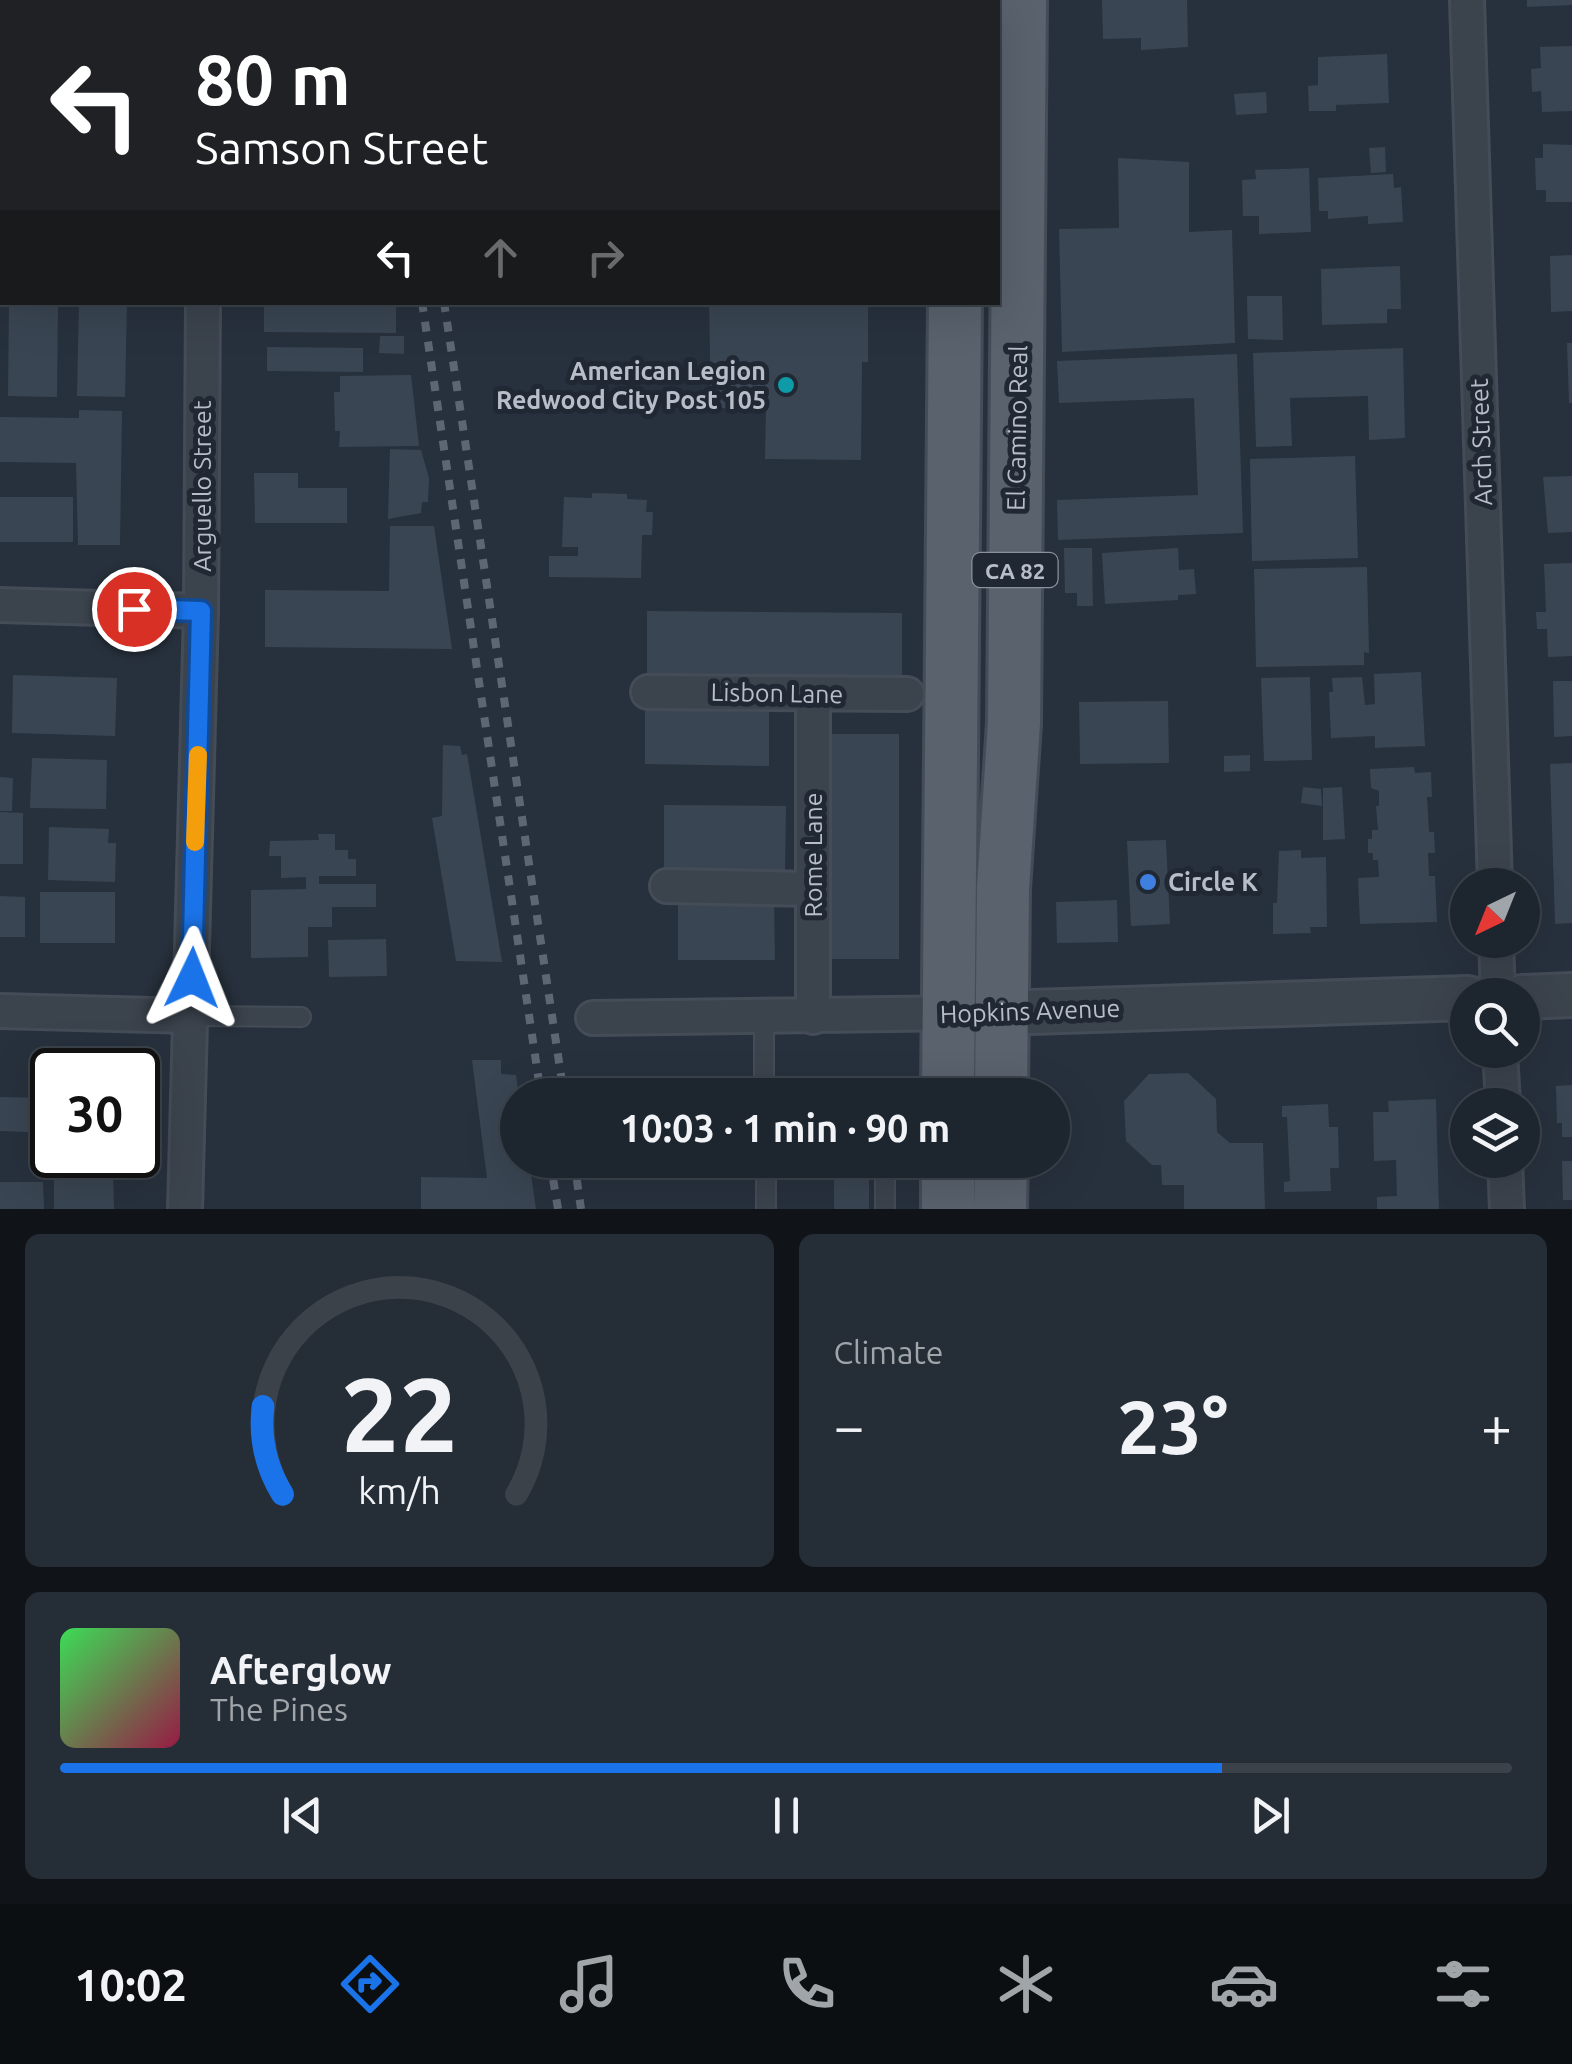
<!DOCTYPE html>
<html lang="en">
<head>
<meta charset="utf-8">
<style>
	:root { --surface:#1d252e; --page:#252d36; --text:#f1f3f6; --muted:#a0a5aa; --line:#3b424a; --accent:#1a73e8 }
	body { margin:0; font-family:Ubuntu,sans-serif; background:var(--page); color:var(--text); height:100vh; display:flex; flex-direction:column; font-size:38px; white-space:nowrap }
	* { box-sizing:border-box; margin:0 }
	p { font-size:32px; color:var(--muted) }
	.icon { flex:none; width:55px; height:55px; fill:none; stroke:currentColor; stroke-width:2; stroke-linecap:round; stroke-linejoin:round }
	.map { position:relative; height:1209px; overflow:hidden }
	.panel { display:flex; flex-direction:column; gap:25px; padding:25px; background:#101419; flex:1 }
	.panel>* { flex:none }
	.hud { position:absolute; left:0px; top:0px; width:1000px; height:305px; box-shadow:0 10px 40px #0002,0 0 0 2px var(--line); background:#202124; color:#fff; overflow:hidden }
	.needle { width:65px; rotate:223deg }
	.buttons { position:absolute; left:1450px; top:868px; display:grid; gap:20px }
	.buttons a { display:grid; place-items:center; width:90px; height:90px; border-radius:50%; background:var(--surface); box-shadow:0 10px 40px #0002,0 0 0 2px var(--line); font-size:50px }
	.speed { position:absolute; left:30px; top:1048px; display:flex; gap:20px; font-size:50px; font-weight:700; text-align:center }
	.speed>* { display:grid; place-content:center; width:130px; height:130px; border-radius:50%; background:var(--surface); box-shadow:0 10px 40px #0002,0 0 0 2px var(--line); line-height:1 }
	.speed .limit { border:5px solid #111; border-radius:15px; background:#fff; color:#111 }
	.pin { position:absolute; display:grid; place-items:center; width:85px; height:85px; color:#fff; margin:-42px; border:5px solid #fff; border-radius:50%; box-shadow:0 2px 10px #0007 }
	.me { position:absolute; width:110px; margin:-55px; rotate:2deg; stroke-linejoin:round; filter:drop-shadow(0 0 8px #0008) }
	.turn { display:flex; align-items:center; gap:35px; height:210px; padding:0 30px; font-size:45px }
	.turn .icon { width:130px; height:130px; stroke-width:2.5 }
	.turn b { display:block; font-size:70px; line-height:85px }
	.lanes { display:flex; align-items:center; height:95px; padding:0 30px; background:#0003; justify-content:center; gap:50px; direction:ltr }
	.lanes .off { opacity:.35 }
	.big { font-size:75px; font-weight:700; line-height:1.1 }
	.panel .card { flex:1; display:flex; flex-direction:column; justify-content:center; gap:15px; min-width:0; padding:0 35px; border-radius:15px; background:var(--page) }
	.panel .dial { align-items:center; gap:0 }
	.dial svg { height:260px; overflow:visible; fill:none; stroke:var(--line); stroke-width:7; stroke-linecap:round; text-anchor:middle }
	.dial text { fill:var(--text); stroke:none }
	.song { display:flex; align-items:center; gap:30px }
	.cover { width:120px; height:120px; border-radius:15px; background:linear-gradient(135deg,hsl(130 70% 55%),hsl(340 70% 35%)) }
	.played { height:10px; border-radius:5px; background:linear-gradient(90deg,var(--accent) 80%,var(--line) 80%) }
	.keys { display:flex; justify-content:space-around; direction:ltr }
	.heat { display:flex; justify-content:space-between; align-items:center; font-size:55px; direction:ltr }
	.panel .tiles { flex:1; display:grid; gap:25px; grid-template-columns:1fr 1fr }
	.card:last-child { grid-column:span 2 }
	.trip { position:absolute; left:500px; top:1078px; width:570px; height:100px; border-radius:50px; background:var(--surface); box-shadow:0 10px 40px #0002,0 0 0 2px var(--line); font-weight:700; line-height:100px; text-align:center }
	.menu { display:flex; height:160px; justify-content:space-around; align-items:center; background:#0c0f12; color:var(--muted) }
	.menu .icon { width:70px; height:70px }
	.menu .on { color:var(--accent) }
	.menu b { font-size:45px; color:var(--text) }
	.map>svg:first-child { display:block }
	.building { fill:#3a4553 }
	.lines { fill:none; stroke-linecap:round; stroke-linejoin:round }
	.service-casing { stroke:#444c57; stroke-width:22 }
	.minor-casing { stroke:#444c57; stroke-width:38 }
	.tertiary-casing { stroke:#444c57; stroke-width:48 }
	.primary-casing { stroke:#444c57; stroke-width:58 }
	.service { stroke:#3b434d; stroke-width:18 }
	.minor { stroke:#3b434d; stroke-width:32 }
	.tertiary { stroke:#3b434d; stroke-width:42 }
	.primary { stroke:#59626d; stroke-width:52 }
	.rail { stroke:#5d6774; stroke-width:8; stroke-dasharray:10 10; stroke-linecap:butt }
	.route-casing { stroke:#114b97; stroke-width:25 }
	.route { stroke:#1a73e8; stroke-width:18 }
	.slow { stroke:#f59e0b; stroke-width:18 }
	.culture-dot { fill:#0f9aa8; stroke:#202833; stroke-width:4 }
	.shop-dot { fill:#3f7fe0; stroke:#202833; stroke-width:4 }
	.labels { text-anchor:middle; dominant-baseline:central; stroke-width:10; stroke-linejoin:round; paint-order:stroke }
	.shield { fill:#202833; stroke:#8a919b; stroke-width:2.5 }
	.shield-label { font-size:22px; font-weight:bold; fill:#b7bec8 }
	.poi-label { font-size:25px; font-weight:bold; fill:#b7bec8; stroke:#202833; text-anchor:end }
	.street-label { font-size:25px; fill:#b7bec8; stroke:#202833 }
</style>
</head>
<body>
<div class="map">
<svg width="1572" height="1209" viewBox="0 0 1572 1209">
	<rect width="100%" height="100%" fill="#27313d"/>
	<!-- building -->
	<path class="building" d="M 1102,0 L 1187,0 L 1188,47 L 1141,50 L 1141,38 L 1103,39 Z
		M 1527,0 L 1572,0 L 1572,5 L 1527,7 Z
		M 1572,46 L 1572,111 L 1542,112 L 1541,91 L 1532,92 L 1531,69 L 1541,68 L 1540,47 Z
		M 1387,54 L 1389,103 L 1336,105 L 1336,111 L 1309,111 L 1308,86 L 1318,85 L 1318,57 Z
		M 1266,92 L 1267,113 L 1236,115 L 1234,94 Z
		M 1543,144 L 1572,145 L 1572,202 L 1546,202 L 1546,190 L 1536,190 L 1535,158 L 1543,158 Z
		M 1385,147 L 1386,172 L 1371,173 L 1369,148 Z
		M 1118,158 L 1189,162 L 1189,232 L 1232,230 L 1235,343 L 1062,352 L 1059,229 L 1119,228 Z
		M 1309,168 L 1311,232 L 1259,234 L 1259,216 L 1243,216 L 1242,180 L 1256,179 L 1255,170 Z
		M 1393,174 L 1394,188 L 1401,187 L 1403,222 L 1368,224 L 1368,216 L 1328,219 L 1328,211 L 1319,211 L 1318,178 Z
		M 1572,255 L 1572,311 L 1551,312 L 1550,256 Z
		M 1400,266 L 1401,309 L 1387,309 L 1387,323 L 1322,325 L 1321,269 Z
		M 1247,296 L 1282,296 L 1283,340 L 1248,339 Z
		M 9,302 L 58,302 L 57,397 L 8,396 Z
		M 79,302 L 127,302 L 125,397 L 77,396 Z
		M 264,302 L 396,302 L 396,333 L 264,332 Z
		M 709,302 L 868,302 L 868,362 L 862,362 L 861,460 L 765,459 L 766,408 L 711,408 Z
		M 380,336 L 404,336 L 404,354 L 379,353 Z
		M 1567,343 L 1572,343 L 1572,403 L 1569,403 Z
		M 267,347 L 363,348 L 363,372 L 267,371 Z
		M 1403,348 L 1405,438 L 1369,440 L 1368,396 L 1290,398 L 1292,446 L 1256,447 L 1253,353 Z
		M 1237,354 L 1243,533 L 1058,540 L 1057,500 L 1198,495 L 1194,398 L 1059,403 L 1057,361 Z
		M 411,375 L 419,446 L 339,447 L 340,431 L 335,431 L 334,392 L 340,392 L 340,376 Z
		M 79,410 L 122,411 L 120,545 L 78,545 L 76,463 L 0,462 L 0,417 L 79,418 Z
		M 390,449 L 421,450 L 429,478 L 428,502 L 422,502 L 421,513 L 388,519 Z
		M 1355,456 L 1358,558 L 1252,561 L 1250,459 Z
		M 254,473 L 298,473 L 298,488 L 347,488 L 347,523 L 255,523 Z
		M 1572,476 L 1572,532 L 1548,533 L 1543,477 Z
		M 592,493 L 627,494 L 627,499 L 647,500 L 646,512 L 653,512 L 652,535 L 642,535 L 641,578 L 549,577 L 549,556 L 578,556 L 578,547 L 562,547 L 564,497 L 592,498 Z
		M 0,497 L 73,497 L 73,542 L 0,542 Z
		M 390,526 L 434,526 L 452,649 L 265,647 L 265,590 L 389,591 Z
		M 1064,548 L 1092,548 L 1093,606 L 1077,606 L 1077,593 L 1065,593 Z
		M 1178,548 L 1179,570 L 1194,569 L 1196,594 L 1178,595 L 1178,600 L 1105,604 L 1102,553 Z
		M 1572,563 L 1572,656 L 1548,657 L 1547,629 L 1537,629 L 1536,612 L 1546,612 L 1544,564 Z
		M 1367,567 L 1369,653 L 1364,652 L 1364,665 L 1256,667 L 1254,569 Z
		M 647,611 L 902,613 L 902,681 L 647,678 Z
		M 1421,672 L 1425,746 L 1375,748 L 1375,736 L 1331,738 L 1329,692 L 1333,692 L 1332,678 L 1362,677 L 1365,705 L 1375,704 L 1374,674 Z
		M 13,675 L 117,678 L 115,736 L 12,733 Z
		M 1310,677 L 1312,760 L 1264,761 L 1261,678 Z
		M 1553,681 L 1572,681 L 1572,736 L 1554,737 Z
		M 1168,701 L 1169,763 L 1080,764 L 1079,702 Z
		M 645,707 L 769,708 L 769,766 L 645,764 Z
		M 832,734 L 899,734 L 899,959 L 832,959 Z
		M 443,745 L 460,746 L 462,755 L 467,754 L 502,962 L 456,961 L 432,818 L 442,816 Z
		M 1250,755 L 1250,771 L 1224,772 L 1224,756 Z
		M 32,758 L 107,760 L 106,809 L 30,808 Z
		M 1572,763 L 1572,923 L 1555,924 L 1550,764 Z
		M 1414,767 L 1415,773 L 1431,772 L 1432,797 L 1427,797 L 1429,832 L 1434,832 L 1435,853 L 1428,853 L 1429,876 L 1435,876 L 1437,922 L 1360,924 L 1358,878 L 1379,877 L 1378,860 L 1373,860 L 1373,853 L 1368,853 L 1368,839 L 1372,839 L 1372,830 L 1378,830 L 1376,806 L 1379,806 L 1379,791 L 1371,788 L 1370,769 Z
		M 0,777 L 13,778 L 12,811 L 0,811 Z
		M 1303,787 L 1321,789 L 1322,806 L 1301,803 Z
		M 1342,787 L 1345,839 L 1323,840 L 1323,788 Z
		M 664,805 L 786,806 L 785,873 L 664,871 Z
		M 0,812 L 23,813 L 23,864 L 0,864 Z
		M 49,827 L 109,829 L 108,843 L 116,843 L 115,882 L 48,880 Z
		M 318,834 L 335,834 L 335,850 L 348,850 L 348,859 L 356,859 L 356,876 L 319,876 L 319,884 L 376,884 L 376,907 L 332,907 L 332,927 L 308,927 L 308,957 L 251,958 L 251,890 L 306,889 L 306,877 L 281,878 L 281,856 L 269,856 L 270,841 L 319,840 Z
		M 1166,840 L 1170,924 L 1131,926 L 1127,841 Z
		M 1301,850 L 1301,858 L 1326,857 L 1327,927 L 1310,927 L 1311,933 L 1273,934 L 1273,903 L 1277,903 L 1279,851 Z
		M 40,892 L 115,892 L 115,943 L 40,943 Z
		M 0,896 L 25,897 L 25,937 L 0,937 Z
		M 678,900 L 774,900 L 775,960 L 678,960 Z
		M 1117,900 L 1118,942 L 1057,943 L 1056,902 Z
		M 386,939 L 387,976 L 329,977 L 328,940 Z
		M 472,1060 L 501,1060 L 501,1074 L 516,1075 L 519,1095 L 518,1160 L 529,1160 L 536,1209 L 421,1209 L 421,1177 L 487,1178 Z
		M 1188,1073 L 1216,1099 L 1217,1132 L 1230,1143 L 1263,1143 L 1265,1209 L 1184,1209 L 1184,1185 L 1162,1185 L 1161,1165 L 1152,1165 L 1126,1141 L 1124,1101 L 1149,1074 Z
		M 1572,1085 L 1572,1137 L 1562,1137 L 1562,1123 L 1557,1123 L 1556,1086 Z
		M 0,1097 L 52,1098 L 52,1133 L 0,1131 Z
		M 1436,1099 L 1439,1209 L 1377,1209 L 1377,1197 L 1397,1196 L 1396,1160 L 1374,1161 L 1373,1112 L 1389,1112 L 1388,1101 Z
		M 1328,1104 L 1329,1127 L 1338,1127 L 1339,1168 L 1330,1168 L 1331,1191 L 1284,1192 L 1284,1182 L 1290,1181 L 1287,1117 L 1282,1117 L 1282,1106 Z
		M 1562,1161 L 1572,1161 L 1572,1200 L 1563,1200 Z
		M 77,1163 L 90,1163 L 90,1170 L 113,1170 L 114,1209 L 54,1209 L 54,1170 L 77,1170 Z
		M 834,1178 L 869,1178 L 869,1209 L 834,1209 Z
		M 0,1182 L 43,1182 L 44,1209 L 0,1209 Z"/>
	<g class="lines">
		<defs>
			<path id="service" d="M 815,0 L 815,2
				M 752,2 L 752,0
				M 191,1016 L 301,1017
				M 764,1018 L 764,1095
				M 766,1160 L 766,1209
				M 885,1209 L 885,1160"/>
			<path id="minor" d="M 1467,0 L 1495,885
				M 209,2 L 209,0
				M 0,203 L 2,203
				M 0,605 L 201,611
				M 648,692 L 907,694
				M 813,694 L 813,1017
				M 667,886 L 813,889
				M 1496,940 L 1498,995
				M 0,1011 L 191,1016
				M 593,1018 L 964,1013
				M 1500,1050 L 1503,1105
				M 1505,1160 L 1507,1209
				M 185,1209 L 201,611 L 203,302"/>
			<path id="tertiary" d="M 1522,997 L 1572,995
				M 1003,1013 L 1468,998"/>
			<path id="primary" d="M 956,2 L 956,0
				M 948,1095 L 955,302
				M 1001,1095 L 1003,888 L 1014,723 L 1020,0
				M 948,1209 L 948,1160
				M 1000,1209 L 1001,1160"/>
		</defs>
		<!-- service casing -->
		<use href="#service" class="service-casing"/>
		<!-- minor casing -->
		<use href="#minor" class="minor-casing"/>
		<!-- tertiary casing -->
		<use href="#tertiary" class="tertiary-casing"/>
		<!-- primary casing -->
		<use href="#primary" class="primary-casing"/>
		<!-- service -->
		<use href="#service" class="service"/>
		<!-- minor -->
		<use href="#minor" class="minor"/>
		<!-- tertiary -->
		<use href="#tertiary" class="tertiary"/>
		<!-- primary -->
		<use href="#primary" class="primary"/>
		<!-- rail -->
		<path class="rail" d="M 377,0 L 377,2
			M 399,0 L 399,2
			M 422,302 L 541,1095
			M 444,302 L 564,1095
			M 550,1160 L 558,1209
			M 574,1160 L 581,1209"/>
	</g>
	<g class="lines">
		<defs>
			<path id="route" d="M 134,609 L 201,611 L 192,978"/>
		</defs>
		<!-- route casing -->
		<use href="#route" class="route-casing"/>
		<!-- route -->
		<use href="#route" class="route"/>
		<!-- slow -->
		<path class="slow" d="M 195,842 L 198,755"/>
	</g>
	<!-- markers -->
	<circle class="culture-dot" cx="786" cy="385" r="10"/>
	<circle class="shop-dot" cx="1148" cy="882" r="10"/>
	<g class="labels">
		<!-- shield labels -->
		<rect class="shield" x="972.5" y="553" width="85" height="34" rx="8"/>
		<g class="shield-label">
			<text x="1015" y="570">CA 82</text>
		</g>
		<!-- poi labels -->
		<g class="poi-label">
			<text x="766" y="371">American Legion<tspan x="766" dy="29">Redwood City Post 105</tspan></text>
			<text x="1168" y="882" text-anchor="start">Circle K</text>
		</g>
		<!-- street labels -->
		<g class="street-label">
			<text transform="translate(1017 428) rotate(-89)">El Camino Real</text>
			<text transform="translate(1481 442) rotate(-92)">Arch Street</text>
			<text transform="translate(202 486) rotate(-90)">Arguello Street</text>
			<text transform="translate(777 693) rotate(1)">Lisbon Lane</text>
			<text transform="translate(813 855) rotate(-90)">Rome Lane</text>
			<text transform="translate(1030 1011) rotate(-2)">Hopkins Avenue</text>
		</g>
	</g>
</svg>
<div class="buttons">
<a><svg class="needle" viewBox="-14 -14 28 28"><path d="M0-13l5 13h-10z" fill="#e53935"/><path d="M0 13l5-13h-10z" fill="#a0a5aa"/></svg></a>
<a><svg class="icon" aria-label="search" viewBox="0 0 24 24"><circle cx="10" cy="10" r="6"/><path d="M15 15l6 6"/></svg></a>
<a><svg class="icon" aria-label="layers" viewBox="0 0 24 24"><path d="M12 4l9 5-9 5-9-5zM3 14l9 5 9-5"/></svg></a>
</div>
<div class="speed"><div class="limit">30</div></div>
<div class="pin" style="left:134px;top:609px;background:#d93025"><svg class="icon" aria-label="arrive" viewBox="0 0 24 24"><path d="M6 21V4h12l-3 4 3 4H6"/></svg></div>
<svg class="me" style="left:192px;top:978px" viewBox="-20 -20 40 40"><path d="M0-17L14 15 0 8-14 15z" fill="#1a73e8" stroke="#fff" stroke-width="4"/></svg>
<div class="trip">10:03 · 1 min · 90 m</div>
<div class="hud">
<div class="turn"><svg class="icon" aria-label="left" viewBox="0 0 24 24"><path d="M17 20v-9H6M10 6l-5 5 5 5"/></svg><div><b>80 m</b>Samson Street</div></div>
<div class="lanes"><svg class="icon" aria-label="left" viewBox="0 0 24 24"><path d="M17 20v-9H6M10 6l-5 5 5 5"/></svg><svg class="icon off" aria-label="ahead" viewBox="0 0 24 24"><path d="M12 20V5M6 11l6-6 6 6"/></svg><svg class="icon off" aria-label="right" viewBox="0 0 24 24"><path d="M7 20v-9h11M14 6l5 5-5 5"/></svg></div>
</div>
</div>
<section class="panel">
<div class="tiles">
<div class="card dial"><svg viewBox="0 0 100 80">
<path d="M14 69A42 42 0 1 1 86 69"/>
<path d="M14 69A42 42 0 0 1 8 42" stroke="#1a73e8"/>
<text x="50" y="56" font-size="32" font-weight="700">22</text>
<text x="50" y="72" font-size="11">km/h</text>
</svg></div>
<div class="card"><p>Climate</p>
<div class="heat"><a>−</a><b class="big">23°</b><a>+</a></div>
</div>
<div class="card">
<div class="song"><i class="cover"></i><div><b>Afterglow</b><p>The Pines</p></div></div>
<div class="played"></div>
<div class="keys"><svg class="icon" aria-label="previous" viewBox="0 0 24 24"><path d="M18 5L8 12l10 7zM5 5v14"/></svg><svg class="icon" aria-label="pause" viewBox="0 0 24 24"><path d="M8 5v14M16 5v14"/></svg><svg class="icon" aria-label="next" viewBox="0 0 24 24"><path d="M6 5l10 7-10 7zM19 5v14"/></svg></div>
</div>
</div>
</section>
<nav class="menu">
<b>10:02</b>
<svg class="icon on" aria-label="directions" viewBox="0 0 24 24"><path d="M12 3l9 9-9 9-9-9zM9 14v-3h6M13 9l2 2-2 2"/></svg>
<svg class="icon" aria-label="music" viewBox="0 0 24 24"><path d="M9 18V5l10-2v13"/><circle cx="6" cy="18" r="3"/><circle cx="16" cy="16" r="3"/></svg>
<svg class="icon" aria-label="phone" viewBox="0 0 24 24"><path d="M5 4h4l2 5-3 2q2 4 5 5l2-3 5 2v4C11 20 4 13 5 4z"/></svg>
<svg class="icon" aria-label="climate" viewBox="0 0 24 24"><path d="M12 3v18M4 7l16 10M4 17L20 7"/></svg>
<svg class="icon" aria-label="car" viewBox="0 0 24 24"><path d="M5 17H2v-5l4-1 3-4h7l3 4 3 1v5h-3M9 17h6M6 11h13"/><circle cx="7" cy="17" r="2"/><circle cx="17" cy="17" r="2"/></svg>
<svg class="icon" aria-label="filters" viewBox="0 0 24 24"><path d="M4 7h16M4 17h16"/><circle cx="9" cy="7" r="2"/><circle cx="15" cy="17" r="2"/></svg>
</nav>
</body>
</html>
